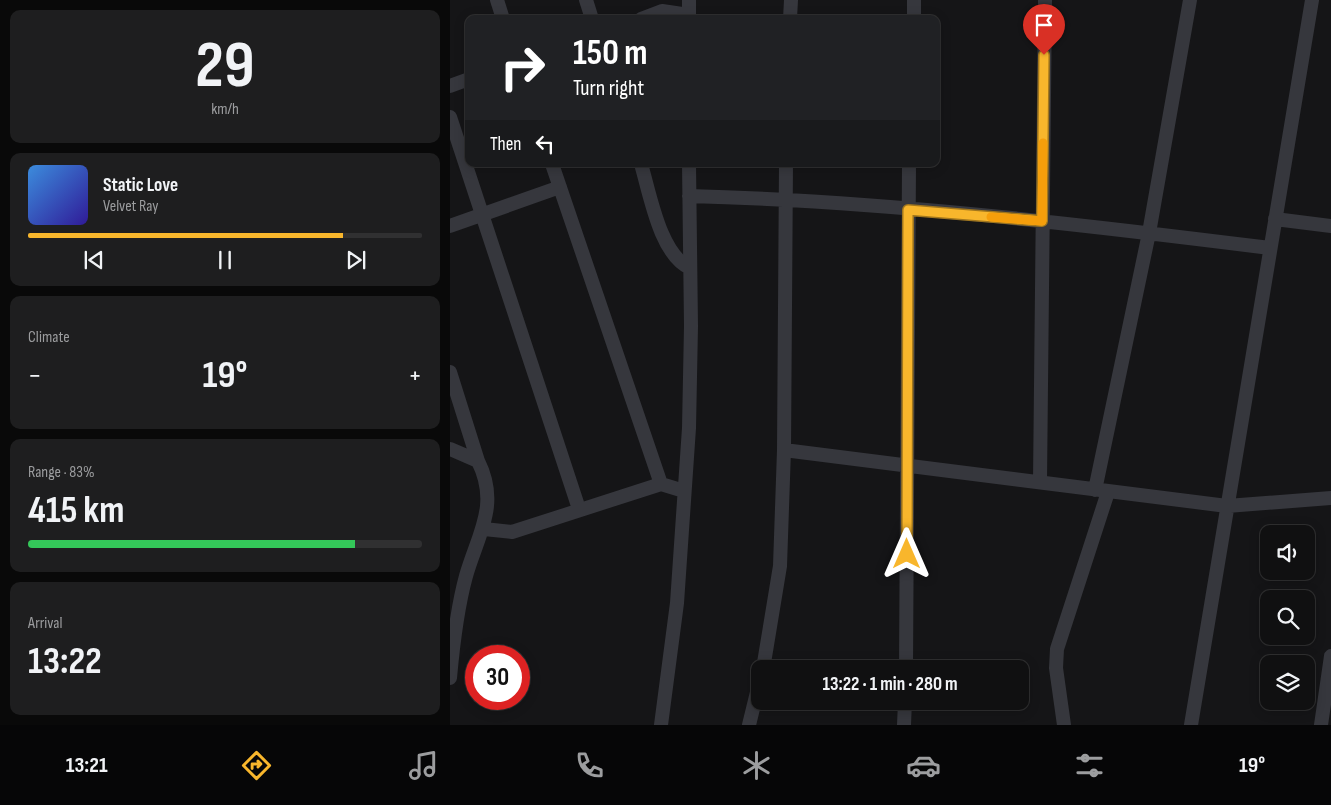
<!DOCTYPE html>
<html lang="en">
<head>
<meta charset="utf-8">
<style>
	:root { --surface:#101011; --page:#1e1e1f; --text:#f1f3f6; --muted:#9c9d9f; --line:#303031; --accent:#f8b62c }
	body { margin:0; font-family:"Sofia Sans Condensed",sans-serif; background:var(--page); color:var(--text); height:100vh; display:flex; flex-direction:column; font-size:19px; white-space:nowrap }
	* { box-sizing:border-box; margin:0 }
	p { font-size:16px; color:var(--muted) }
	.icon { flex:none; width:28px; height:28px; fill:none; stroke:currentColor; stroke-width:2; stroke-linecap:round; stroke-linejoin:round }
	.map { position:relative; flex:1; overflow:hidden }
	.side { display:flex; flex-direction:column; gap:10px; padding:10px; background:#090909; width:450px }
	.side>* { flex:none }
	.guide { position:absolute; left:15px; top:15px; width:475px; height:152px; border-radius:10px; box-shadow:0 2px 12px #0003,0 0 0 1px var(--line); background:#202124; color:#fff; overflow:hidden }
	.fabs { position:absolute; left:810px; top:525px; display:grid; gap:10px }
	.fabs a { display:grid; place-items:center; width:55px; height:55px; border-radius:10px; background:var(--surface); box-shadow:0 2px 12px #0003,0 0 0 1px var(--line); font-size:25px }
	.speed { position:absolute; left:15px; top:645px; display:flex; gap:10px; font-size:25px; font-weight:700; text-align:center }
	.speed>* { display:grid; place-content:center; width:65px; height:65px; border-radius:50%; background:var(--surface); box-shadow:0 2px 12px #0003,0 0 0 1px var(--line); line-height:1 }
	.speed .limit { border:8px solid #d22; background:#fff; color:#111 }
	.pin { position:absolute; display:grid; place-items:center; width:42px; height:42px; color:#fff; margin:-51px -21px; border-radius:50% 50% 50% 0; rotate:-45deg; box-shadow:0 0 5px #0007 }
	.pin .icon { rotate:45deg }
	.me { position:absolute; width:55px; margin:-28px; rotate:0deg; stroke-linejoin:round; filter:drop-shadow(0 0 4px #0008) }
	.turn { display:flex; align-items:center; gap:18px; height:105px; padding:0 25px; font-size:22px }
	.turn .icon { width:65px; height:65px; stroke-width:2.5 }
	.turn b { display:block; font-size:35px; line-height:42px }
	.then { display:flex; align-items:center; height:48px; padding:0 25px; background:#0003; gap:10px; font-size:19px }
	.big { font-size:38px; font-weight:700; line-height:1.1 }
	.side .tile { flex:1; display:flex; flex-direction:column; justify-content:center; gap:8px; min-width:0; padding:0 18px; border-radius:10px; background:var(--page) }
	.side .dial { align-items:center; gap:0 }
	.dial b { font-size:65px; line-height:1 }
	.song { display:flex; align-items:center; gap:15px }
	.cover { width:60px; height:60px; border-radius:8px; background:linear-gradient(135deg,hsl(210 70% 55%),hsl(250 70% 35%)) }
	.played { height:5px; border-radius:2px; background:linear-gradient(90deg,var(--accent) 80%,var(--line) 80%) }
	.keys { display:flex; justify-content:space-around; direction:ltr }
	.heat { display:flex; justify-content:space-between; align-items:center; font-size:28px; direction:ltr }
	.charge { height:8px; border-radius:4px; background:linear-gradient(90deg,#34c759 83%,var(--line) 0) }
	.trip { position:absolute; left:301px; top:660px; width:278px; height:50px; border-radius:10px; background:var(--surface); box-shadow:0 2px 12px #0003,0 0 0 1px var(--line); font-weight:700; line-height:50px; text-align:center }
	.tab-bar { display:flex; height:80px; justify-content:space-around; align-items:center; background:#060607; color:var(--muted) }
	.tab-bar .icon { width:35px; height:35px }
	.tab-bar .current { color:var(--accent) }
	.tab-bar b { font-size:22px; color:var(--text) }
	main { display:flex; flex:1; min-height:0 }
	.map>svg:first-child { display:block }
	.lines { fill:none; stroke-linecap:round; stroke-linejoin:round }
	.street { stroke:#36373d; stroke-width:14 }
	.route-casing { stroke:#a1761d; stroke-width:12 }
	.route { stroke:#f8b62c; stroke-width:9 }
	.slow { stroke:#f59e0b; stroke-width:9 }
</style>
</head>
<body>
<main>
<section class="side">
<div class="tile dial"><b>29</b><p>km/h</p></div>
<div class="tile">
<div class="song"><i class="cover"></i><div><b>Static Love</b><p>Velvet Ray</p></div></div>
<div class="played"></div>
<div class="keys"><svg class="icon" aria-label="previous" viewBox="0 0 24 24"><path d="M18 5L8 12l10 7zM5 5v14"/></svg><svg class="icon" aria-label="pause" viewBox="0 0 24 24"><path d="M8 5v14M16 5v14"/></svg><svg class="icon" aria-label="next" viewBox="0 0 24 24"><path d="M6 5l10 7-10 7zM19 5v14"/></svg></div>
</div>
<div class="tile"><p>Climate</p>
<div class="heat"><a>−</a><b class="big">19°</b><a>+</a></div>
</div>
<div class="tile"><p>Range · 83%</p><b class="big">415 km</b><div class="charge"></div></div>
<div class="tile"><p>Arrival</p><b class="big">13:22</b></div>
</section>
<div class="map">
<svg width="881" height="725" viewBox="0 0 881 725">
	<rect width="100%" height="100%" fill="#151517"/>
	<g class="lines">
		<!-- street -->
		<path class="street" d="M 47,0 L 53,19
			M 136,0 L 142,19
			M 191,19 L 212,11 L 239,15
			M 239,19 L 239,0
			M 340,19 L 341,0
			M 464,19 L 464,0
			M 0,86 L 19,79
			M 0,117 L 129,509
			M 102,164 L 211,484
			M 191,164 C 200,194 210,255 240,268
			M 239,196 C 434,201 628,224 820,248
			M 825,219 L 881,226
			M 0,226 L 110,187
			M 0,372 L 28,461
			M 0,449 L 28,461 C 50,505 28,534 16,576 C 7,609 3,644 0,678
			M 334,450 L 777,506 L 881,498
			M 590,482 L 595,0
			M 645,490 L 699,233 L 740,0
			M 34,529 L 62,532 L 211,484 L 234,491
			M 313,669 L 330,566 L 334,450 L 336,164
			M 456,669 L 459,164
			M 211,725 L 227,603 L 239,428 L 241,326 L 239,164
			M 299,725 L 310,680
			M 454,725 L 455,701
			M 614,725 L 606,668 L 607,649 L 658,492
			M 741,725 L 862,0
			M 871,725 L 881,656"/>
	</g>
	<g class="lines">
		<defs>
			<path id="route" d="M 457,554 L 458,210 L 592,221 L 594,55"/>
		</defs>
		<!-- route casing -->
		<use href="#route" class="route-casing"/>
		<!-- route -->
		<use href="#route" class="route"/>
		<!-- slow -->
		<path class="slow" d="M 541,217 L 592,221 L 593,143"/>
	</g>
</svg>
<div class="fabs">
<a><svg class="icon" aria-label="sound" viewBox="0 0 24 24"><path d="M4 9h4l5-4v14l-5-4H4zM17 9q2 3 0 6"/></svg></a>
<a><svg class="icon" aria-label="search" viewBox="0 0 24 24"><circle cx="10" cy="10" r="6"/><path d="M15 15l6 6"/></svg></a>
<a><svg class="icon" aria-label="layers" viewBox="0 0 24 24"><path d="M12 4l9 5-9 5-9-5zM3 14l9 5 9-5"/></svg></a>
</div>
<div class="speed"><div class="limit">30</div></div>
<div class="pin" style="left:594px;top:55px;background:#d93025"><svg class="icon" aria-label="arrive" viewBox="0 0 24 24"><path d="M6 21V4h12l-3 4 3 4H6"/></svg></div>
<svg class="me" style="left:457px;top:554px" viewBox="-20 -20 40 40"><path d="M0-17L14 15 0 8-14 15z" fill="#f8b62c" stroke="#fff" stroke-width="4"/></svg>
<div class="trip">13:22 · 1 min · 280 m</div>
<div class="guide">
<div class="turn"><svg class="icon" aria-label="right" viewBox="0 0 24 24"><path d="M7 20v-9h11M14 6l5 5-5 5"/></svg><div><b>150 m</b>Turn right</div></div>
<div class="then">Then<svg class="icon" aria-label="left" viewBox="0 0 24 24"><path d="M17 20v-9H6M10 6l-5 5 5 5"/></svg></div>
</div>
</div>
</main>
<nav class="tab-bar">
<b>13:21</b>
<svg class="icon current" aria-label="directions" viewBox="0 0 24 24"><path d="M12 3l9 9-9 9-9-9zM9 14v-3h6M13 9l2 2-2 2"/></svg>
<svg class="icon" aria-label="music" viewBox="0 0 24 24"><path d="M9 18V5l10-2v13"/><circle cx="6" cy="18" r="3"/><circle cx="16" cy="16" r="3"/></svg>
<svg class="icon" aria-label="phone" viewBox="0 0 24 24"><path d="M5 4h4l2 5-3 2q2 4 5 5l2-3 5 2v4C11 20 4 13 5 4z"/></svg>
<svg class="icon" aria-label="climate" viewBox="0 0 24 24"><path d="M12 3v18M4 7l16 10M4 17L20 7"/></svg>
<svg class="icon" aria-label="car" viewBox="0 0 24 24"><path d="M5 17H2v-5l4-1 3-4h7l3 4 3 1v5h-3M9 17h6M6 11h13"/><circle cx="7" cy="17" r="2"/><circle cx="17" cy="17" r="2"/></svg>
<svg class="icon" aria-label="filters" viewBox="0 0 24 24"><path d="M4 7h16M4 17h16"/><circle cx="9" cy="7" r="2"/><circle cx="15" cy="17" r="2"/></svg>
<b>19°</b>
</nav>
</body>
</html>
